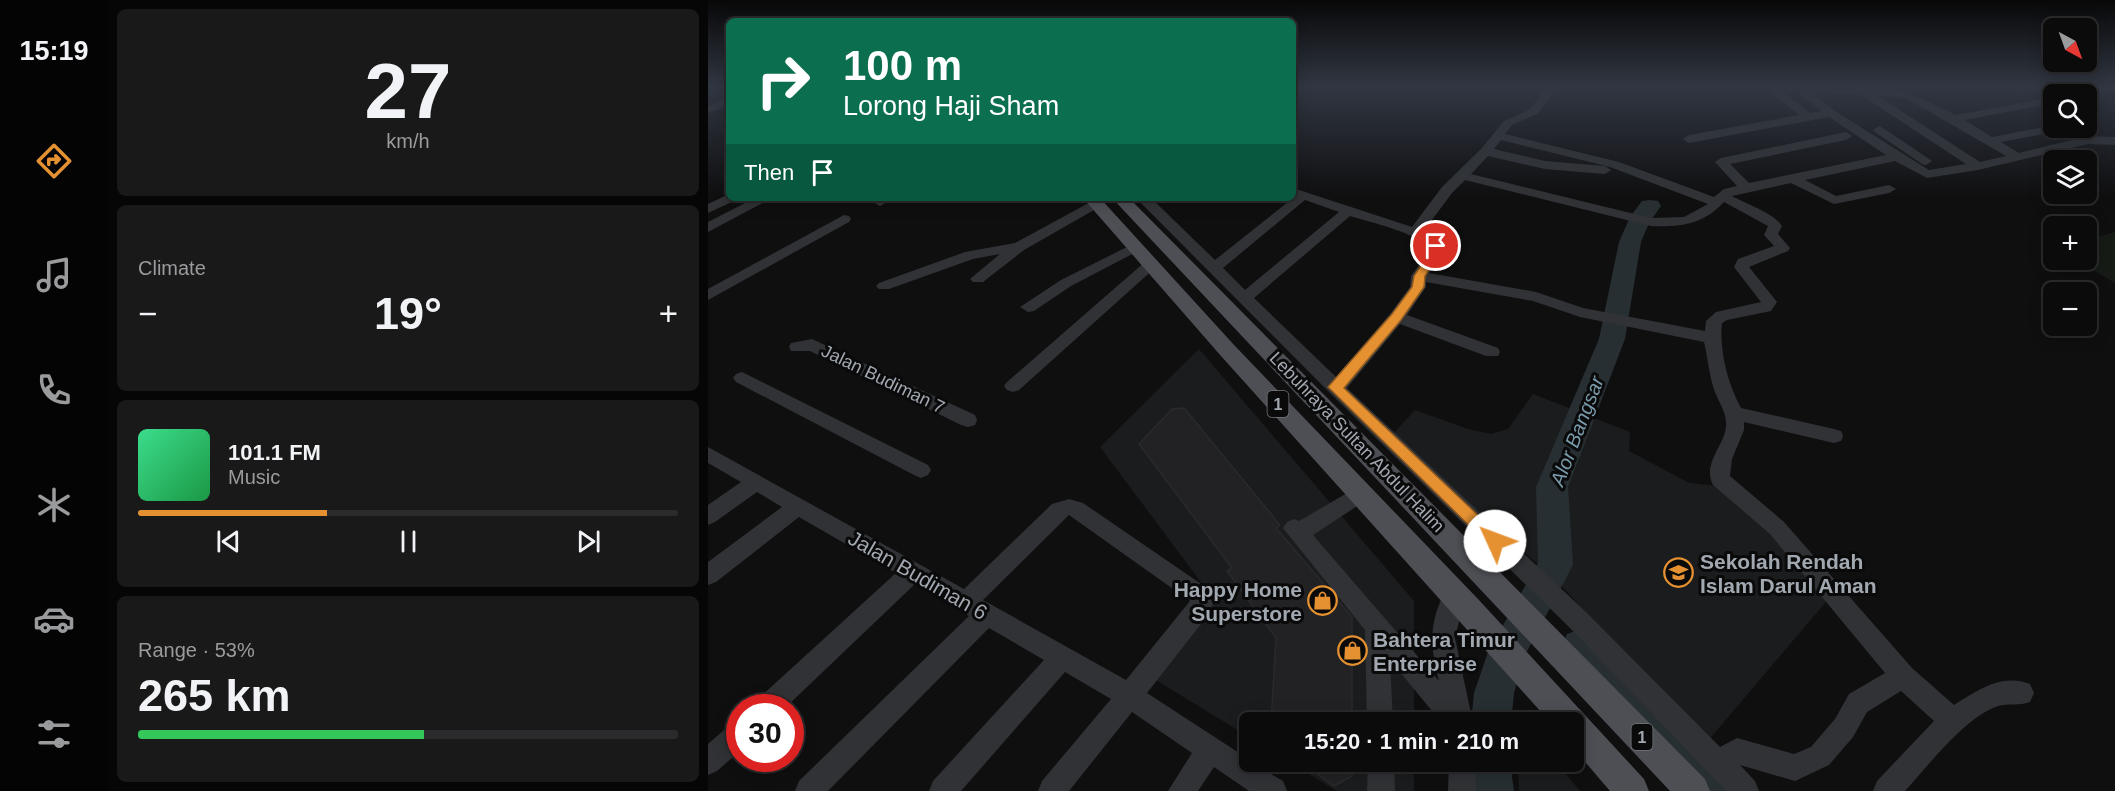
<!DOCTYPE html>
<html lang="en">
<head>
<meta charset="utf-8">
<style>
	:root { --surface:#0b0b0c; --page:#19191a; --text:#f1f3f6; --muted:#9a9b9d; --line:#2b2b2d; --accent:#e59132 }
	body { margin:0; font-family:Arial,sans-serif; background:var(--page); color:var(--text); height:100vh; display:flex; flex-direction:column; font-size:22px; white-space:nowrap }
	* { box-sizing:border-box; margin:0 }
	p { font-size:20px; color:var(--muted) }
	.icon { flex:none; width:33px; height:33px; fill:none; stroke:currentColor; stroke-width:2; stroke-linecap:round; stroke-linejoin:round }
	.map { position:relative; flex:1; overflow:hidden }
	.side { display:flex; flex-direction:column; gap:9px; padding:9px; background:#060607; width:600px }
	.side>* { flex:none }
	.banner { position:absolute; left:18px; top:18px; width:570px; height:183px; border-radius:9px; box-shadow:0 3px 15px #0003,0 0 0 2px var(--line); background:#0b6e4f; color:#fff; overflow:hidden }
	.needle { width:39px; rotate:139deg }
	.fabs { position:absolute; left:1335px; top:18px; display:grid; gap:12px }
	.fabs a { display:grid; place-items:center; width:54px; height:54px; border-radius:9px; background:var(--surface); box-shadow:0 3px 15px #0003,0 0 0 2px var(--line); font-size:30px }
	.speed { position:absolute; left:18px; top:694px; display:flex; gap:12px; font-size:30px; font-weight:700; text-align:center }
	.speed>* { display:grid; place-content:center; width:78px; height:78px; border-radius:50%; background:var(--surface); box-shadow:0 3px 15px #0003,0 0 0 2px var(--line); line-height:1 }
	.speed .limit { border:9px solid #d22; background:#fff; color:#111 }
	.pin { position:absolute; display:grid; place-items:center; width:51px; height:51px; color:#fff; margin:-26px; border:3px solid #fff; border-radius:50%; box-shadow:0 2px 6px #0007 }
	.me { position:absolute; width:66px; margin:-33px; rotate:313deg; stroke-linejoin:round; filter:drop-shadow(0 0 4px #0008) }
	.turn { display:flex; align-items:center; gap:21px; height:126px; padding:0 18px; font-size:27px }
	.turn .icon { width:78px; height:78px; stroke-width:2.5 }
	.turn b { display:block; font-size:42px; line-height:51px }
	.then { display:flex; align-items:center; height:57px; padding:0 18px; background:#0003; gap:12px; font-size:22px }
	.big { font-size:45px; font-weight:700; line-height:1.1 }
	.side .card { flex:1; display:flex; flex-direction:column; justify-content:center; gap:9px; min-width:0; padding:0 21px; border-radius:9px; background:var(--page) }
	.side .dial { align-items:center; gap:0 }
	.dial b { font-size:78px; line-height:1 }
	.song { display:flex; align-items:center; gap:18px }
	.cover { width:72px; height:72px; border-radius:9px; background:linear-gradient(135deg,hsl(150 70% 55%),hsl(140 70% 35%)) }
	.played { height:6px; border-radius:3px; background:linear-gradient(90deg,var(--accent) 35%,var(--line) 35%) }
	.keys { display:flex; justify-content:space-around; direction:ltr }
	.heat { display:flex; justify-content:space-between; align-items:center; font-size:33px; direction:ltr }
	.charge { height:9px; border-radius:4px; background:linear-gradient(90deg,#34c759 53%,var(--line) 0) }
	.trip { position:absolute; left:531px; top:712px; width:345px; height:60px; border-radius:9px; background:var(--surface); box-shadow:0 3px 15px #0003,0 0 0 2px var(--line); font-weight:700; line-height:60px; text-align:center }
	main { display:flex; flex:1; min-height:0 }
	.menu { display:flex; flex-direction:column; width:108px; justify-content:space-around; align-items:center; background:#040405; color:var(--muted) }
	.menu .icon { width:42px; height:42px }
	.menu .current { color:var(--accent) }
	.menu b { font-size:27px; color:var(--text) }
	.map>svg:first-child { display:block }
	.built { fill:#1b1c1d }
	.green { fill:#161b16 }
	.lines { fill:none; stroke-linecap:round; stroke-linejoin:round }
	.canal { fill:#272f33; fill-rule:evenodd }
	.river { fill:#272f33; fill-rule:evenodd }
	.building { fill:#222224; stroke:#292a2c; stroke-width:1.5 }
	.minor { fill:#303235; fill-rule:evenodd }
	.major { fill:#4d4f54; fill-rule:evenodd }
	.route { fill:#e59132; stroke:#955e20; stroke-width:1.5 }
	.labels { text-anchor:middle; dominant-baseline:central; stroke-width:6; stroke-linejoin:round; paint-order:stroke }
	.shield { fill:#0a0a0b; stroke:#74797e; stroke-width:1.5 }
	.shield-label { font-size:16px; font-weight:bold; fill:#a1a8b0 }
	.street-label { font-size:18px; fill:#a1a8b0; stroke:#0a0a0b }
	.water-label { font-size:20px; font-style:italic; fill:#799aaa; stroke:#0a0a0b }
	.near-poi-label { font-size:21px; font-weight:bold; fill:#a1a8b0; stroke:#0a0a0b; text-anchor:start }
	.near-street-label { font-size:21px; fill:#a1a8b0; stroke:#0a0a0b }
</style>
</head>
<body>
<main>
<nav class="menu">
<b>15:19</b>
<svg class="icon current" aria-label="directions" viewBox="0 0 24 24"><path d="M12 3l9 9-9 9-9-9zM9 14v-3h6M13 9l2 2-2 2"/></svg>
<svg class="icon" aria-label="music" viewBox="0 0 24 24"><path d="M9 18V5l10-2v13"/><circle cx="6" cy="18" r="3"/><circle cx="16" cy="16" r="3"/></svg>
<svg class="icon" aria-label="phone" viewBox="0 0 24 24"><path d="M5 4h4l2 5-3 2q2 4 5 5l2-3 5 2v4C11 20 4 13 5 4z"/></svg>
<svg class="icon" aria-label="climate" viewBox="0 0 24 24"><path d="M12 3v18M4 7l16 10M4 17L20 7"/></svg>
<svg class="icon" aria-label="car" viewBox="0 0 24 24"><path d="M5 17H2v-5l4-1 3-4h7l3 4 3 1v5h-3M9 17h6M6 11h13"/><circle cx="7" cy="17" r="2"/><circle cx="17" cy="17" r="2"/></svg>
<svg class="icon" aria-label="filters" viewBox="0 0 24 24"><path d="M4 7h16M4 17h16"/><circle cx="9" cy="7" r="2"/><circle cx="15" cy="17" r="2"/></svg>
</nav>
<section class="side">
<div class="card dial"><b>27</b><p>km/h</p></div>
<div class="card"><p>Climate</p>
<div class="heat"><a>−</a><b class="big">19°</b><a>+</a></div>
</div>
<div class="card">
<div class="song"><i class="cover"></i><div><b>101.1 FM</b><p>Music</p></div></div>
<div class="played"></div>
<div class="keys"><svg class="icon" aria-label="previous" viewBox="0 0 24 24"><path d="M18 5L8 12l10 7zM5 5v14"/></svg><svg class="icon" aria-label="pause" viewBox="0 0 24 24"><path d="M8 5v14M16 5v14"/></svg><svg class="icon" aria-label="next" viewBox="0 0 24 24"><path d="M6 5l10 7-10 7zM19 5v14"/></svg></div>
</div>
<div class="card"><p>Range · 53%</p><b class="big">265 km</b><div class="charge"></div></div>
</section>
<div class="map">
<svg width="1407" height="791" viewBox="0 0 1407 791">
	<rect width="100%" height="100%" fill="#0f0f10"/>
	<!-- built -->
	<path class="built" d="M 491,349 L 706,601 L 706,723 L 542,723 L 541,737 L 446,679 L 507,601 L 392,447 Z
		M 825,394 L 922,432 L 921,451 L 981,483 L 1010,486 L 1097,558 L 1121,593 L 1117,603 L 998,743 L 849,581 L 683,436 L 707,410 L 760,429 L 783,434 L 800,429 Z
		M 581,762 L 706,762 L 706,791 L 629,791 Z
		M 810,762 L 848,762 L 872,791 L 811,791 Z"/>
	<!-- green -->
	<path class="green" d="M 1407,232 L 1407,283 L 1369,260 L 1378,260 L 1379,240 Z"/>
	<g class="lines">
		<!-- canal -->
		<path class="canal" d="M 867,631 L 875,634 L 1021,782 L 1025,791 L 995,791 L 859,648 L 856,641 L 859,634 Z"/>
		<!-- river -->
		<path class="river" d="M 942,200 L 950,201 L 953,206 L 941,223 L 933,242 L 917,339 L 860,487 L 865,565 L 816,657 L 806,693 L 803,723 L 763,723 L 766,693 L 780,652 L 830,563 L 828,487 L 891,339 L 911,242 L 922,217 L 934,201 Z
			M 760,762 L 802,762 L 806,791 L 762,791 Z"/>
	</g>
	<!-- building -->
	<path class="building" d="M 476,408 L 572,525 L 568,528 L 644,617 L 644,723 L 563,723 L 568,638 L 519,571 L 524,568 L 431,444 L 464,409 Z
		M 593,762 L 644,762 L 644,776 L 626,786 Z"/>
	<g class="lines">
		<!-- minor -->
		<path class="minor" d="M 840,86 L 851,86 L 829,114 L 804,125 L 797,134 L 911,162 L 1006,197 L 1016,189 L 1029,186 L 1007,162 L 1013,158 L 1138,132 L 1144,136 L 1138,140 L 1022,164 L 1041,183 L 1178,155 L 1121,117 L 981,143 L 975,139 L 981,135 L 1091,115 L 1066,95 L 1063,86 L 1073,86 L 1075,92 L 1102,113 L 1114,111 L 1094,96 L 1089,86 L 1127,86 L 1200,92 L 1248,115 L 1346,97 L 1346,103 L 1257,120 L 1284,137 L 1346,125 L 1346,128 L 1352,128 L 1346,132 L 1293,142 L 1311,153 L 1380,136 L 1407,137 L 1407,145 L 1380,144 L 1270,170 L 1219,178 L 1187,161 L 1097,180 L 1128,196 L 1181,185 L 1188,189 L 1181,193 L 1126,204 L 1083,183 L 1024,196 C 1038,204 1066,213 1074,226 L 1070,234 L 1082,248 L 1080,251 L 1041,267 L 1069,302 L 1063,311 L 1019,320 L 1014,323 C 1011,351 1020,384 1033,408 L 1126,429 L 1133,431 L 1135,436 L 1133,441 L 1126,443 L 1036,422 L 1036,430 L 1024,459 L 1022,476 L 1076,522 L 1204,668 L 1246,705 C 1270,690 1293,673 1322,684 L 1326,693 L 1322,702 C 1311,706 1300,703 1290,706 C 1257,717 1221,765 1197,791 L 1165,791 L 1169,781 L 1226,721 L 1193,691 L 1159,712 L 1145,737 L 1121,765 L 1087,781 L 1032,765 L 1047,781 L 1051,791 L 1018,791 L 861,627 L 620,391 L 428,198 L 443,198 L 507,260 L 585,198 L 585,188 L 704,227 L 734,187 L 774,148 L 796,121 L 821,110 ZM 1102,91 L 1153,95 L 1258,164 L 1221,170 L 1127,111 ZM 1170,96 L 1198,98 L 1298,156 L 1272,162 ZM 793,140 L 902,167 L 1000,204 L 976,217 L 943,218 L 763,174 L 780,156 L 837,169 L 897,174 L 903,170 L 897,166 L 837,161 L 786,149 ZM 757,180 L 943,226 C 972,227 995,225 1016,202 L 1060,226 L 1056,235 L 1066,246 L 1030,259 L 1026,267 L 1053,302 L 1008,312 L 998,321 L 997,331 L 875,308 L 828,292 L 721,273 L 736,250 L 728,239 L 715,232 L 744,193 ZM 597,200 L 631,212 L 537,290 L 515,268 ZM 642,216 C 661,222 712,233 722,250 L 703,276 L 702,287 L 683,313 L 628,377 L 546,298 ZM 718,282 L 825,301 L 872,317 L 996,342 C 1000,358 1001,377 1007,392 C 1012,405 1019,413 1018,427 C 1016,446 994,464 1005,485 L 1062,534 L 1177,673 L 1141,694 L 1127,719 L 1103,747 L 1086,754 L 1029,738 L 1012,747 L 877,611 L 639,388 L 692,324 L 778,356 L 790,356 L 792,352 L 790,348 L 699,315 L 718,287 Z
			M 960,86 L 991,86 C 984,91 967,91 960,86 Z
			M 1288,86 L 1351,86 L 1344,92 L 1293,89 Z
			M 1398,86 L 1407,86 L 1407,91 L 1378,96 L 1366,94 L 1371,91 Z
			M 21,98 L 21,105 L 0,113 L 0,106 Z
			M 1171,126 L 1175,128 L 1224,161 L 1218,165 L 1214,164 L 1167,132 L 1165,130 Z
			M 21,194 L 21,198 L 28,198 L 26,201 L 0,213 L 0,204 Z
			M 47,198 L 64,198 L 0,232 L 0,222 Z
			M 158,198 L 175,198 L 179,202 L 172,206 Z
			M 388,199 L 395,203 L 393,206 L 316,250 L 275,282 L 265,282 L 262,279 L 292,254 L 265,259 L 181,289 L 171,289 L 168,286 L 171,283 L 257,252 L 307,243 Z
			M 136,215 L 141,216 L 143,219 L 141,222 L 0,300 L 0,289 Z
			M 427,243 L 432,244 L 434,247 L 432,250 L 363,286 L 326,311 L 320,312 L 312,307 L 353,280 Z
			M 443,260 L 450,264 L 448,267 L 311,390 L 305,392 L 299,390 L 296,386 L 299,382 L 438,261 Z
			M 104,339 L 267,415 L 269,420 L 267,425 L 260,427 L 253,425 L 102,351 L 83,351 L 81,347 L 83,343 Z
			M 34,372 L 220,465 L 223,470 L 220,475 L 213,478 L 206,475 L 28,382 L 25,378 L 28,374 Z
			M 0,447 L 256,589 L 344,504 L 361,499 L 375,503 L 499,588 L 505,604 L 497,619 L 439,693 L 542,760 L 542,762 L 575,781 L 579,791 L 541,791 L 506,767 L 490,791 L 460,791 L 484,753 L 424,712 L 361,791 L 330,791 L 334,781 L 403,699 L 357,672 L 253,791 L 221,791 L 225,781 L 336,660 L 281,628 L 120,791 L 87,791 L 91,781 L 261,616 L 207,584 L 77,708 L 46,708 L 50,699 L 188,573 L 91,517 L 8,582 L 0,585 L 0,562 L 74,507 L 49,492 L 7,522 L 0,525 L 0,505 L 33,482 L 0,463 ZM 361,515 L 482,601 L 418,680 L 275,600 Z
			M 653,485 L 660,487 L 663,493 L 660,499 L 605,535 L 731,681 C 721,641 721,624 739,586 L 747,583 L 755,586 L 758,593 L 747,638 L 765,723 L 734,723 L 682,660 L 685,723 L 659,723 L 657,630 L 575,528 L 579,522 L 586,519 L 591,521 Z
			M 32,720 L 32,751 L 9,771 L 0,775 L 0,744 L 23,724 Z
			M 660,762 L 686,762 L 687,791 L 659,791 Z
			M 741,762 L 767,762 L 768,791 L 740,791 Z"/>
		<!-- major -->
		<path class="major" d="M 375,198 L 392,198 L 527,346 L 770,599 L 936,779 L 941,791 L 902,791 L 866,749 L 866,723 L 843,723 L 513,356 Z
			M 404,198 L 421,198 L 997,779 L 1002,791 L 962,791 Z"/>
	</g>
	<!-- sky -->
	<linearGradient id="sky" x2="0" y2="1"><stop stop-color="#080809"/><stop offset="0.44" stop-color="#313742"/><stop offset="1" stop-color="#313742" stop-opacity="0"/></linearGradient>
	<rect width="1407" height="197" fill="url(#sky)"/>
	<!-- route -->
	<path class="route" d="M 728,243 L 732,244 L 734,250 L 717,276 L 716,287 L 693,320 L 636,388 L 793,537 L 795,541 L 793,546 L 787,548 L 782,546 L 620,387 L 684,314 L 704,287 L 706,276 L 723,250 L 722,246 Z"/>
	<!-- icons -->
	<defs>
		<symbol id="school-ring" viewBox="-11 -11 22 22"><circle r="9.5" fill="#0a0a0b" stroke="#e59132" stroke-width="1.5"/><path d="M0-5L7-2L0 1L-7-2ZM-4 1L0 2.5L4 1V4Q0 6-4 4Z" fill="#e59132"/></symbol>
		<symbol id="shop-ring" viewBox="-11 -11 22 22"><circle r="9.5" fill="#0a0a0b" stroke="#e59132" stroke-width="1.5"/><path d="M-5-2.5h2.3a2.7 3.5 0 0 1 5.4 0H5L5.5 6h-11ZM-1.5-2.5h3a1.5 2.3 0 0 0-3 0Z" fill="#e59132"/></symbol>
	</defs>
	<g fill-rule="evenodd">
		<use href="#school-ring" x="954" y="556" width="33" height="33"/>
		<use href="#shop-ring" x="598" y="584" width="33" height="33"/>
		<use href="#shop-ring" x="628" y="634" width="33" height="33"/>
	</g>
	<g class="labels">
		<!-- shield labels -->
		<g class="shield">
			<rect x="559.5" y="391" width="21" height="26" rx="4.5"/>
			<rect x="923.5" y="724" width="21" height="26" rx="4.5"/>
		</g>
		<g class="shield-label">
			<text x="570" y="404">1</text>
			<text x="934" y="737">1</text>
		</g>
		<!-- street labels -->
		<g class="street-label">
			<text transform="translate(175 379) rotate(26)">Jalan Budiman 7</text>
			<text transform="translate(649 442) rotate(46)">Lebuhraya Sultan Abdul Halim</text>
		</g>
		<!-- water labels -->
		<g class="water-label">
			<text transform="translate(869 431) rotate(-69)">Alor Bangsar</text>
		</g>
		<!-- near-poi labels -->
		<g class="near-poi-label">
			<text x="992" y="561">Sekolah Rendah<tspan x="992" dy="24">Islam Darul Aman</tspan></text>
			<text x="594" y="589" text-anchor="end">Happy Home<tspan x="594" dy="24">Superstore</tspan></text>
			<text x="665" y="639">Bahtera Timur<tspan x="665" dy="24">Enterprise</tspan></text>
		</g>
		<!-- near-street labels -->
		<g class="near-street-label">
			<text transform="translate(210 575) rotate(30)">Jalan Budiman 6</text>
		</g>
	</g>
</svg>
<div class="fabs">
<a><svg class="needle" viewBox="-14 -14 28 28"><path d="M0-13l5 13h-10z" fill="#e53935"/><path d="M0 13l5-13h-10z" fill="#9a9b9d"/></svg></a>
<a><svg class="icon" aria-label="search" viewBox="0 0 24 24"><circle cx="10" cy="10" r="6"/><path d="M15 15l6 6"/></svg></a>
<a><svg class="icon" aria-label="layers" viewBox="0 0 24 24"><path d="M12 4l9 5-9 5-9-5zM3 14l9 5 9-5"/></svg></a>
<a>+</a>
<a>−</a>
</div>
<div class="speed"><div class="limit">30</div></div>
<div class="pin" style="left:728px;top:246px;background:#d93025"><svg class="icon" aria-label="arrive" viewBox="0 0 24 24"><path d="M6 21V4h12l-3 4 3 4H6"/></svg></div>
<svg class="me" style="left:787px;top:541px" viewBox="-20 -20 40 40"><circle r="19" fill="#fff"/><path d="M0-13L10 11 0 6-10 11z" fill="#e59132"/></svg>
<div class="trip">15:20 · 1 min · 210 m</div>
<div class="banner">
<div class="turn"><svg class="icon" aria-label="right" viewBox="0 0 24 24"><path d="M7 20v-9h11M14 6l5 5-5 5"/></svg><div><b>100 m</b>Lorong Haji Sham</div></div>
<div class="then">Then<svg class="icon" aria-label="arrive" viewBox="0 0 24 24"><path d="M6 21V4h12l-3 4 3 4H6"/></svg></div>
</div>
</div>
</main>
</body>
</html>
